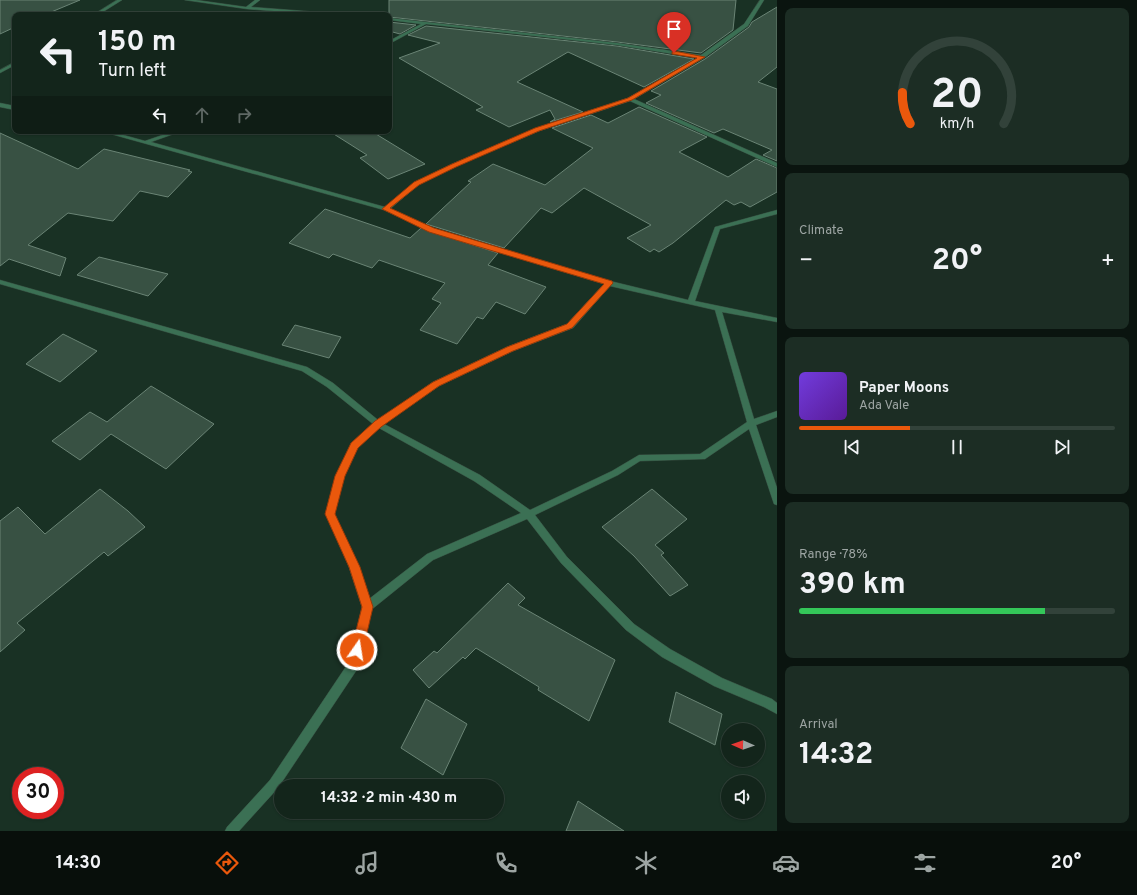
<!DOCTYPE html>
<html lang="en">
<head>
<meta charset="utf-8">
<style>
	:root { --surface:#13251b; --page:#1c2d24; --text:#f1f3f6; --muted:#9da5a3; --line:#32423a; --accent:#ea580c }
	body { margin:0; font-family:Overpass,sans-serif; background:var(--page); color:var(--text); height:100vh; display:flex; flex-direction:column; font-size:15px; white-space:nowrap }
	* { box-sizing:border-box; margin:0 }
	p { font-size:13px; color:var(--muted) }
	.icon { flex:none; width:22px; height:22px; fill:none; stroke:currentColor; stroke-width:2; stroke-linecap:round; stroke-linejoin:round }
	.map { position:relative; flex:1; overflow:hidden }
	.details { display:flex; flex-direction:column; gap:8px; padding:8px; background:#0a140f; width:360px }
	.details>* { flex:none }
	.hud { position:absolute; left:12px; top:12px; width:380px; height:122px; border-radius:8px; box-shadow:0 1px 3px #0004,0 0 0 1px var(--line); background:#13251b; color:var(--text); overflow:hidden }
	.needle { width:26px; rotate:272deg }
	.controls { position:absolute; left:721px; top:723px; display:grid; gap:8px }
	.controls a { display:grid; place-items:center; width:44px; height:44px; border-radius:50%; background:var(--surface); box-shadow:0 1px 3px #0004,0 0 0 1px var(--line); font-size:20px }
	.speed { position:absolute; left:12px; top:767px; display:flex; gap:8px; font-size:20px; font-weight:700; text-align:center }
	.speed>* { display:grid; place-content:center; width:52px; height:52px; border-radius:50%; background:var(--surface); box-shadow:0 1px 3px #0004,0 0 0 1px var(--line); line-height:1 }
	.speed .limit { border:6px solid #d22; background:#fff; color:#111 }
	.pin { position:absolute; display:grid; place-items:center; width:34px; height:34px; color:#fff; margin:-41px -17px; border-radius:50% 50% 50% 0; rotate:-45deg; box-shadow:0 0 4px #0007 }
	.pin .icon { rotate:45deg }
	.me { position:absolute; width:44px; margin:-22px; rotate:13deg; stroke-linejoin:round; filter:drop-shadow(0 0 3px #0008) }
	.turn { display:flex; align-items:center; gap:14px; height:84px; padding:0 20px; font-size:18px }
	.turn .icon { width:52px; height:52px; stroke-width:2.5 }
	.turn b { display:block; font-size:28px; line-height:34px }
	.lanes { display:flex; align-items:center; height:38px; padding:0 20px; background:#0003; justify-content:center; gap:20px; direction:ltr }
	.lanes .off { opacity:.35 }
	.big { font-size:30px; font-weight:700; line-height:1.1 }
	.details .card { flex:1; display:flex; flex-direction:column; justify-content:center; gap:6px; min-width:0; padding:0 14px; border-radius:8px; background:var(--page) }
	.details .dial { align-items:center; gap:0 }
	.dial svg { height:104px; overflow:visible; fill:none; stroke:var(--line); stroke-width:7; stroke-linecap:round; text-anchor:middle }
	.dial text { fill:var(--text); stroke:none }
	.song { display:flex; align-items:center; gap:12px }
	.cover { width:48px; height:48px; border-radius:6px; background:linear-gradient(135deg,hsl(260 70% 55%),hsl(270 70% 35%)) }
	.played { height:4px; border-radius:2px; background:linear-gradient(90deg,var(--accent) 35%,var(--line) 35%) }
	.keys { display:flex; justify-content:space-around; direction:ltr }
	.heat { display:flex; justify-content:space-between; align-items:center; font-size:22px; direction:ltr }
	.charge { height:6px; border-radius:3px; background:linear-gradient(90deg,#34c759 78%,var(--line) 0) }
	.trip { position:absolute; left:274px; top:779px; width:230px; height:40px; border-radius:20px; background:var(--surface); box-shadow:0 1px 3px #0004,0 0 0 1px var(--line); font-weight:700; line-height:40px; text-align:center }
	.tabs { display:flex; height:64px; justify-content:space-around; align-items:center; background:#080f0b; color:var(--muted) }
	.tabs .icon { width:28px; height:28px }
	.tabs .on { color:var(--accent) }
	.tabs b { font-size:18px; color:var(--text) }
	main { display:flex; flex:1; min-height:0 }
	.map>svg:first-child { display:block }
	.building { fill:#385143; stroke:#6a8475 }
	.lines { fill:none; stroke-linecap:round; stroke-linejoin:round }
	.street-casing { stroke:#354c3f; stroke-width:1 }
	.street { fill:#3b7054; fill-rule:evenodd }
	.route { fill:#ea580c; stroke:#983908 }
</style>
</head>
<body>
<main>
<div class="map">
<svg width="777" height="831" viewBox="0 0 777 831">
	<rect width="100%" height="100%" fill="#193124"/>
	<!-- building -->
	<path class="building" d="M 0,0 L 80,0 L 44,15 L 15,15 L 15,27 L 0,34 Z
		M 389,0 L 736,0 L 733,30 L 701,53 L 617,42 L 389,17 Z
		M 777,7 L 777,67 L 758,82 L 777,89 L 777,161 L 763,155 L 772,150 L 723,129 L 714,133 L 646,103 L 661,95 L 651,91 L 705,59 L 749,27 L 752,22 Z
		M 389,22 L 416,25 L 400,34 L 389,31 Z
		M 426,26 L 617,46 L 694,59 L 644,87 L 568,52 L 517,82 L 583,112 L 550,122 L 555,119 L 550,110 L 509,127 L 476,110 L 483,107 L 399,58 L 440,43 L 408,35 Z
		M 639,107 L 707,137 L 679,152 L 728,177 L 756,159 L 777,168 L 777,192 L 750,207 L 741,202 L 734,205 L 726,200 L 673,243 L 659,252 L 654,249 L 650,252 L 627,238 L 651,225 L 584,188 L 552,213 L 541,208 L 504,248 L 426,224 L 471,182 L 468,181 L 493,164 L 545,185 L 593,148 L 552,128 L 591,115 L 608,123 Z
		M 329,131 L 371,131 L 425,164 L 388,179 L 360,158 L 367,155 Z
		M 0,133 L 78,169 L 104,149 L 190,170 L 188,171 L 192,172 L 168,197 L 140,191 L 113,221 L 68,213 L 28,245 L 66,258 L 60,276 L 9,259 L 0,266 Z
		M 325,209 L 410,238 L 421,228 L 498,253 L 488,265 L 546,287 L 525,314 L 496,302 L 483,319 L 477,317 L 457,344 L 420,330 L 441,303 L 432,299 L 445,283 L 379,260 L 372,268 L 333,254 L 329,258 L 289,243 Z
		M 99,257 L 168,274 L 148,296 L 77,275 Z
		M 295,325 L 341,337 L 329,358 L 282,345 Z
		M 63,334 L 97,351 L 60,382 L 26,364 Z
		M 151,386 L 214,424 L 166,469 L 111,434 L 80,460 L 52,441 L 90,412 L 107,422 Z
		M 100,489 L 128,511 L 145,527 L 108,556 L 104,552 L 17,623 L 25,630 L 0,652 L 0,521 L 18,507 L 45,534 Z
		M 652,489 L 687,519 L 655,545 L 664,553 L 661,555 L 688,585 L 670,596 L 634,556 L 602,527 Z
		M 508,583 L 525,598 L 518,605 L 615,660 L 589,721 L 538,690 L 539,687 L 476,648 L 465,659 L 463,657 L 429,688 L 413,670 L 434,651 L 437,653 Z
		M 676,692 L 722,714 L 715,745 L 669,722 Z
		M 426,699 L 467,724 L 443,775 L 401,748 Z
		M 578,801 L 624,831 L 566,831 Z"/>
	<g class="lines">
		<defs>
			<path id="street" d="M 117,0 L 122,0 L 98,15 L 93,15 Z
				M 185,0 L 196,0 L 246,7 L 255,0 L 260,0 L 251,7 L 343,14 L 345,15 L 326,15 L 247,9 Z
				M 760,0 L 764,0 L 748,26 L 704,58 L 634,99 L 777,163 L 777,167 L 630,101 L 539,131 L 456,166 L 419,184 L 390,209 L 434,229 L 610,281 L 688,300 L 715,227 L 777,210 L 777,214 L 720,229 L 695,301 L 777,318 L 777,322 L 722,312 L 754,419 L 777,411 L 777,417 L 756,425 L 777,488 L 777,505 L 774,504 L 749,429 L 705,459 L 640,461 L 618,475 L 535,515 L 567,557 L 634,624 L 670,649 L 722,678 L 772,699 L 777,703 L 777,714 L 764,707 L 714,686 L 662,657 L 626,630 L 561,563 L 527,519 L 433,560 L 371,610 L 358,668 L 278,788 L 239,831 L 225,831 L 227,827 L 270,780 L 349,662 L 362,607 L 349,567 L 326,514 L 336,476 L 351,444 L 373,424 L 327,387 L 302,371 L 0,284 L 0,280 L 307,367 L 333,383 L 378,420 L 433,382 L 507,347 L 567,324 L 604,284 L 430,231 L 384,210 L 100,131 L 109,131 L 145,141 L 174,131 L 182,131 L 151,142 L 385,207 L 415,182 L 452,164 L 535,129 L 628,98 L 698,58 L 617,45 L 426,24 L 389,44 L 389,41 L 421,24 L 389,20 L 389,18 L 617,43 L 701,55 L 744,24 ZM 610,286 L 715,310 L 747,422 L 700,454 L 639,455 L 612,471 L 530,510 L 480,475 L 384,424 L 439,386 L 513,351 L 573,328 ZM 379,428 L 474,481 L 521,513 L 427,554 L 369,599 L 359,567 L 334,514 L 344,476 L 357,448 Z
				M 15,62 L 15,65 L 0,73 L 0,70 Z
				M 0,103 L 15,106 L 15,110 L 0,107 Z"/>
		</defs>
		<!-- street casing -->
		<use href="#street" class="street-casing"/>
		<!-- street -->
		<use href="#street" class="street"/>
	</g>
	<!-- route -->
	<path class="route" d="M 674,51 L 705,57 L 632,100 L 539,131 L 456,167 L 419,185 L 390,208 L 434,228 L 612,281 L 613,283 L 572,328 L 513,351 L 439,386 L 381,427 L 358,448 L 345,476 L 335,514 L 360,567 L 373,607 L 363,650 L 361,654 L 357,656 L 353,654 L 351,650 L 362,607 L 349,567 L 325,514 L 335,476 L 351,443 L 375,421 L 433,382 L 507,347 L 567,324 L 604,284 L 429,232 L 382,209 L 414,182 L 452,164 L 535,128 L 628,98 L 697,58 L 672,54 L 672,52 Z"/>
</svg>
<div class="controls">
<a><svg class="needle" viewBox="-14 -14 28 28"><path d="M0-13l5 13h-10z" fill="#e53935"/><path d="M0 13l5-13h-10z" fill="#9da5a3"/></svg></a>
<a><svg class="icon" aria-label="sound" viewBox="0 0 24 24"><path d="M4 9h4l5-4v14l-5-4H4zM17 9q2 3 0 6"/></svg></a>
</div>
<div class="speed"><div class="limit">30</div></div>
<div class="pin" style="left:674px;top:53px;background:#d93025"><svg class="icon" aria-label="arrive" viewBox="0 0 24 24"><path d="M6 21V4h12l-3 4 3 4H6"/></svg></div>
<svg class="me" style="left:357px;top:650px" viewBox="-20 -20 40 40"><circle r="17" fill="#ea580c" stroke="#fff" stroke-width="3"/><path d="M0-11L8 9 0 5-8 9z" fill="#fff"/></svg>
<div class="trip">14:32 · 2 min · 430 m</div>
<div class="hud">
<div class="turn"><svg class="icon" aria-label="left" viewBox="0 0 24 24"><path d="M17 20v-9H6M10 6l-5 5 5 5"/></svg><div><b>150 m</b>Turn left</div></div>
<div class="lanes"><svg class="icon" aria-label="left" viewBox="0 0 24 24"><path d="M17 20v-9H6M10 6l-5 5 5 5"/></svg><svg class="icon off" aria-label="ahead" viewBox="0 0 24 24"><path d="M12 20V5M6 11l6-6 6 6"/></svg><svg class="icon off" aria-label="right" viewBox="0 0 24 24"><path d="M7 20v-9h11M14 6l5 5-5 5"/></svg></div>
</div>
</div>
<section class="details">
<div class="card dial"><svg viewBox="0 0 100 80">
<path d="M14 69A42 42 0 1 1 86 69"/>
<path d="M14 69A42 42 0 0 1 8 45" stroke="#ea580c"/>
<text x="50" y="56" font-size="32" font-weight="700">20</text>
<text x="50" y="72" font-size="11">km/h</text>
</svg></div>
<div class="card"><p>Climate</p>
<div class="heat"><a>−</a><b class="big">20°</b><a>+</a></div>
</div>
<div class="card">
<div class="song"><i class="cover"></i><div><b>Paper Moons</b><p>Ada Vale</p></div></div>
<div class="played"></div>
<div class="keys"><svg class="icon" aria-label="previous" viewBox="0 0 24 24"><path d="M18 5L8 12l10 7zM5 5v14"/></svg><svg class="icon" aria-label="pause" viewBox="0 0 24 24"><path d="M8 5v14M16 5v14"/></svg><svg class="icon" aria-label="next" viewBox="0 0 24 24"><path d="M6 5l10 7-10 7zM19 5v14"/></svg></div>
</div>
<div class="card"><p>Range · 78%</p><b class="big">390 km</b><div class="charge"></div></div>
<div class="card"><p>Arrival</p><b class="big">14:32</b></div>
</section>
</main>
<nav class="tabs">
<b>14:30</b>
<svg class="icon on" aria-label="directions" viewBox="0 0 24 24"><path d="M12 3l9 9-9 9-9-9zM9 14v-3h6M13 9l2 2-2 2"/></svg>
<svg class="icon" aria-label="music" viewBox="0 0 24 24"><path d="M9 18V5l10-2v13"/><circle cx="6" cy="18" r="3"/><circle cx="16" cy="16" r="3"/></svg>
<svg class="icon" aria-label="phone" viewBox="0 0 24 24"><path d="M5 4h4l2 5-3 2q2 4 5 5l2-3 5 2v4C11 20 4 13 5 4z"/></svg>
<svg class="icon" aria-label="climate" viewBox="0 0 24 24"><path d="M12 3v18M4 7l16 10M4 17L20 7"/></svg>
<svg class="icon" aria-label="car" viewBox="0 0 24 24"><path d="M5 17H2v-5l4-1 3-4h7l3 4 3 1v5h-3M9 17h6M6 11h13"/><circle cx="7" cy="17" r="2"/><circle cx="17" cy="17" r="2"/></svg>
<svg class="icon" aria-label="filters" viewBox="0 0 24 24"><path d="M4 7h16M4 17h16"/><circle cx="9" cy="7" r="2"/><circle cx="15" cy="17" r="2"/></svg>
<b>20°</b>
</nav>
</body>
</html>
